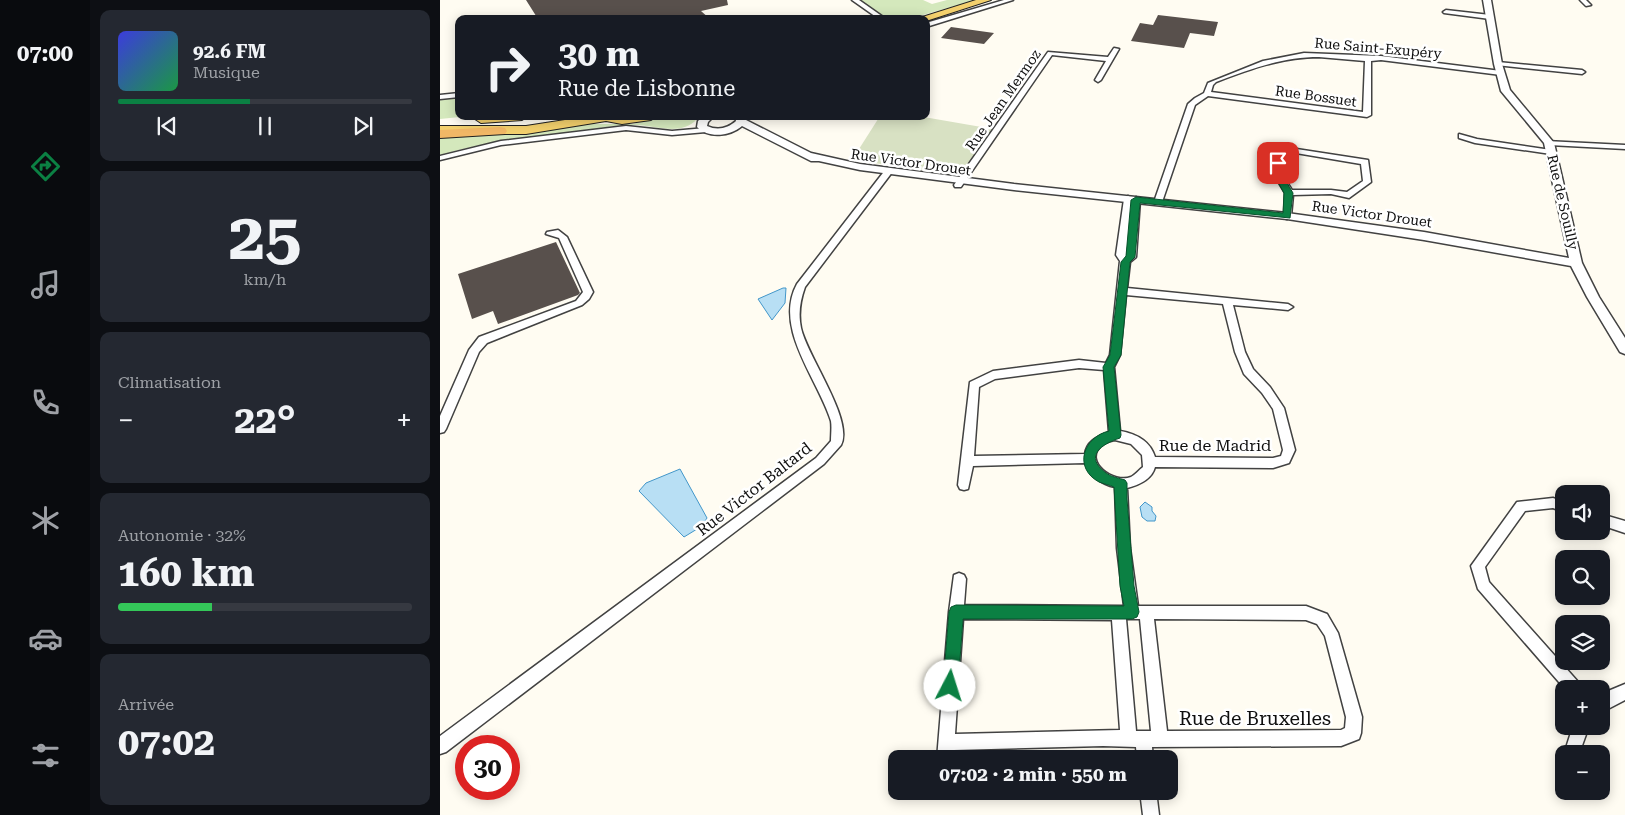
<!DOCTYPE html>
<html lang="fr">
<head>
<meta charset="utf-8">
<style>
	:root { --surface:#171b24; --page:#242831; --text:#f1f3f6; --muted:#9ea1a6; --line:#363941; --accent:#0b8043 }
	body { margin:0; font-family:"Roboto Serif",serif; background:var(--page); color:var(--text); height:100vh; display:flex; flex-direction:column; font-size:19px; white-space:nowrap }
	* { box-sizing:border-box; margin:0 }
	p { font-size:16px; color:var(--muted) }
	.icon { flex:none; width:28px; height:28px; fill:none; stroke:currentColor; stroke-width:2; stroke-linecap:round; stroke-linejoin:round }
	.map { position:relative; flex:1; overflow:hidden }
	.side { display:flex; flex-direction:column; gap:10px; padding:10px; background:#0d0f14; width:350px }
	.side>* { flex:none }
	.hud { position:absolute; left:15px; top:15px; width:475px; height:105px; border-radius:10px; box-shadow:0 2px 12px #0003; background:#171b24; color:var(--text); overflow:hidden }
	.controls { position:absolute; left:1115px; top:485px; display:grid; gap:10px }
	.controls a { display:grid; place-items:center; width:55px; height:55px; border-radius:10px; background:var(--surface); box-shadow:0 2px 12px #0003; font-size:25px }
	.speed { position:absolute; left:15px; top:735px; display:flex; gap:10px; font-size:25px; font-weight:700; text-align:center }
	.speed>* { display:grid; place-content:center; width:65px; height:65px; border-radius:50%; background:var(--surface); box-shadow:0 2px 12px #0003; line-height:1 }
	.speed .limit { border:8px solid #d22; background:#fff; color:#111 }
	.pin { position:absolute; display:grid; place-items:center; width:42px; height:42px; color:#fff; margin:-21px; border-radius:10px; box-shadow:0 2px 8px #0006 }
	.me { position:absolute; width:55px; margin:-28px; rotate:5deg; stroke-linejoin:round; filter:drop-shadow(0 0 4px #0008) }
	.turn { display:flex; align-items:center; gap:18px; height:105px; padding:0 20px; font-size:22px }
	.turn .icon { width:65px; height:65px; stroke-width:2.5 }
	.turn b { display:block; font-size:35px; line-height:42px }
	.big { font-size:38px; font-weight:700; line-height:1.1 }
	.side .tile { flex:1; display:flex; flex-direction:column; justify-content:center; gap:8px; min-width:0; padding:0 18px; border-radius:10px; background:var(--page) }
	.side .dial { align-items:center; gap:0 }
	.dial b { font-size:65px; line-height:1 }
	.song { display:flex; align-items:center; gap:15px }
	.cover { width:60px; height:60px; border-radius:8px; background:linear-gradient(135deg,hsl(240 70% 55%),hsl(140 70% 35%)) }
	.played { height:5px; border-radius:2px; background:linear-gradient(90deg,var(--accent) 45%,var(--line) 45%) }
	.keys { display:flex; justify-content:space-around; direction:ltr }
	.heat { display:flex; justify-content:space-between; align-items:center; font-size:28px; direction:ltr }
	.charge { height:8px; border-radius:4px; background:linear-gradient(90deg,#34c759 32%,var(--line) 0) }
	.trip { position:absolute; left:448px; top:750px; width:290px; height:50px; border-radius:10px; background:var(--surface); box-shadow:0 2px 12px #0003; font-weight:700; line-height:50px; text-align:center }
	main { display:flex; flex:1; min-height:0 }
	.menu { display:flex; flex-direction:column; width:90px; justify-content:space-around; align-items:center; background:#090b0e; color:var(--muted) }
	.menu .icon { width:35px; height:35px }
	.menu .selected { color:var(--accent) }
	.menu b { font-size:22px; color:var(--text) }
	.map>svg:first-child { display:block }
	.green { fill:#d4e8bc }
	.cemetery { fill:#d8e1c3 }
	.water { fill:#b8dff4; stroke:#4296c9 }
	.building { fill:#58504c }
	.lines { fill:none; stroke-linecap:round; stroke-linejoin:round }
	.minor-casing { stroke:#424242; stroke-width:3 }
	.tertiary-casing { stroke:#424242; stroke-width:3 }
	.primary-casing { stroke:#202020; stroke-width:2 }
	.trunk-casing { stroke:#202020; stroke-width:2 }
	.minor { fill:#fff; fill-rule:evenodd }
	.tertiary { fill:#fff; fill-rule:evenodd }
	.primary { fill:#f3d06d; fill-rule:evenodd }
	.trunk { fill:#f1b766; fill-rule:evenodd }
	.route { fill:#0b8043; stroke:#07532c }
	.labels { text-anchor:middle; dominant-baseline:central; stroke-width:5; stroke-linejoin:round; paint-order:stroke }
	.far-street-label { font-size:14px; fill:#0f0f0f; stroke:#fff }
	.street-label { font-size:16px; fill:#0f0f0f; stroke:#fff }
	.near-street-label { font-size:19px; fill:#0f0f0f; stroke:#fff }
</style>
</head>
<body>
<main>
<nav class="menu">
<b>07:00</b>
<svg class="icon selected" aria-label="directions" viewBox="0 0 24 24"><path d="M12 3l9 9-9 9-9-9zM9 14v-3h6M13 9l2 2-2 2"/></svg>
<svg class="icon" aria-label="music" viewBox="0 0 24 24"><path d="M9 18V5l10-2v13"/><circle cx="6" cy="18" r="3"/><circle cx="16" cy="16" r="3"/></svg>
<svg class="icon" aria-label="phone" viewBox="0 0 24 24"><path d="M5 4h4l2 5-3 2q2 4 5 5l2-3 5 2v4C11 20 4 13 5 4z"/></svg>
<svg class="icon" aria-label="climate" viewBox="0 0 24 24"><path d="M12 3v18M4 7l16 10M4 17L20 7"/></svg>
<svg class="icon" aria-label="car" viewBox="0 0 24 24"><path d="M5 17H2v-5l4-1 3-4h7l3 4 3 1v5h-3M9 17h6M6 11h13"/><circle cx="7" cy="17" r="2"/><circle cx="17" cy="17" r="2"/></svg>
<svg class="icon" aria-label="filters" viewBox="0 0 24 24"><path d="M4 7h16M4 17h16"/><circle cx="9" cy="7" r="2"/><circle cx="15" cy="17" r="2"/></svg>
</nav>
<section class="side">
<div class="tile">
<div class="song"><i class="cover"></i><div><b>92.6 FM</b><p>Musique</p></div></div>
<div class="played"></div>
<div class="keys"><svg class="icon" aria-label="previous" viewBox="0 0 24 24"><path d="M18 5L8 12l10 7zM5 5v14"/></svg><svg class="icon" aria-label="pause" viewBox="0 0 24 24"><path d="M8 5v14M16 5v14"/></svg><svg class="icon" aria-label="next" viewBox="0 0 24 24"><path d="M6 5l10 7-10 7zM19 5v14"/></svg></div>
</div>
<div class="tile dial"><b>25</b><p>km/h</p></div>
<div class="tile"><p>Climatisation</p>
<div class="heat"><a>−</a><b class="big">22°</b><a>+</a></div>
</div>
<div class="tile"><p>Autonomie · 32%</p><b class="big">160 km</b><div class="charge"></div></div>
<div class="tile"><p>Arrivée</p><b class="big">07:02</b></div>
</section>
<div class="map">
<svg width="1185" height="815" viewBox="0 0 1185 815">
	<rect width="100%" height="100%" fill="#fffcf2"/>
	<!-- green -->
	<path class="green" d="M 416,0 L 483,0 L 492,4 L 507,0 L 536,0 L 469,19 L 443,18 Z
		M 19,97 L 19,116 L 30,116 L 0,119 L 0,100 Z
		M 223,116 L 257,116 L 257,119 C 241,137 215,125 195,125 C 172,125 147,130 124,133 C 82,138 41,143 0,155 L 0,135 L 97,132 L 151,124 L 193,124 Z"/>
	<!-- cemetery -->
	<path class="cemetery" d="M 440,116 L 478,116 L 553,129 L 521,175 L 412,160 Z"/>
	<!-- water -->
	<path class="water" d="M 343,288 L 346,288 L 345,303 L 332,320 L 318,299 Z
		M 240,469 L 267,518 L 262,526 L 244,537 L 199,491 L 206,483 Z
		M 705,502 L 712,507 L 712,511 L 716,516 L 715,521 L 707,521 L 702,517 L 700,507 Z"/>
	<!-- building -->
	<path class="building" d="M 86,0 L 287,0 L 288,5 L 261,11 L 270,19 L 98,19 Z
		M 718,15 L 778,22 L 774,36 L 750,33 L 744,48 L 691,41 L 700,23 L 713,25 Z
		M 511,27 L 554,33 L 544,44 L 501,38 Z
		M 116,242 L 140,293 L 138,295 L 58,324 L 53,311 L 32,319 L 18,274 Z"/>
	<g class="lines">
		<defs>
			<path id="minor" d="M 412,0 L 419,0 L 446,19 L 439,19 Z
				M 564,0 L 573,0 L 486,27 L 486,23 Z
				M 1140,0 L 1146,0 L 1151,5 L 1146,6 Z
				M 1006,10 L 1050,15 L 1053,17 L 1050,19 L 1004,13 L 1003,12 Z
				M 674,48 L 679,49 L 661,80 L 658,82 L 655,80 L 666,61 L 612,55 L 521,187 L 515,187 L 514,185 L 608,52 L 668,57 Z
				M 864,53 L 941,56 L 1061,71 L 1064,73 L 1061,75 L 941,60 L 931,61 L 931,115 L 927,117 L 768,96 L 755,105 L 722,202 L 721,204 L 715,204 L 714,202 L 748,104 L 755,98 L 764,93 L 768,83 L 823,61 ZM 879,57 L 925,61 L 923,112 L 771,92 L 773,85 L 776,82 C 810,69 842,57 879,57 Z
				M 1058,62 L 1142,70 L 1145,72 L 1142,74 L 1056,65 L 1055,64 Z
				M 19,93 L 19,97 L 0,99 L 0,95 Z
				M 186,126 L 232,131 L 266,128 L 270,130 L 266,132 L 232,135 L 186,130 L 61,145 L 0,160 L 0,156 L 61,141 Z
				M 1019,134 L 1037,139 L 1111,150 L 1115,152 L 1111,154 L 1035,143 L 1019,138 Z
				M 1106,141 L 1185,145 L 1185,149 L 1109,145 L 1105,143 Z
				M 850,148 L 928,160 L 931,182 L 909,198 L 891,194 L 853,195 L 851,216 L 847,219 L 844,218 L 845,193 L 833,173 L 834,153 ZM 850,152 L 921,164 L 923,181 L 907,192 L 891,190 L 852,190 L 841,173 L 842,154 Z
				M 446,169 L 453,171 L 365,287 C 360,301 358,313 361,328 C 367,356 414,420 401,445 L 384,464 L 6,752 L 0,754 L 0,736 L 376,458 L 391,441 C 391,435 392,427 391,421 C 378,379 333,328 357,284 Z
				M 688,196 L 692,199 L 696,197 L 700,200 L 696,257 L 690,262 L 687,288 L 848,304 L 853,307 L 848,310 L 793,305 L 805,352 L 813,369 L 830,387 L 844,408 L 855,450 L 849,463 L 833,468 L 715,467 C 712,479 699,485 687,488 L 690,548 L 698,606 L 866,606 L 887,614 L 898,633 L 922,717 L 921,733 L 919,739 L 901,746 L 712,747 L 713,759 L 697,759 L 696,747 L 663,746 L 514,750 L 513,759 L 497,759 L 509,612 L 514,575 L 519,573 L 524,575 L 526,579 L 524,605 L 684,606 L 677,548 L 675,487 C 660,484 653,476 645,463 L 533,466 L 528,489 L 524,490 L 520,489 L 518,485 L 530,382 L 553,371 L 639,360 L 666,363 L 670,355 L 680,261 L 676,255 L 684,199 ZM 691,213 L 687,256 L 686,256 L 686,255 ZM 686,295 L 783,304 L 795,352 L 804,374 L 822,393 L 833,409 L 843,450 L 841,456 L 833,458 L 715,457 C 710,441 697,434 680,431 L 674,367 L 680,355 ZM 639,368 L 664,370 L 669,432 C 658,437 647,440 645,454 L 534,456 L 539,387 L 555,379 ZM 675,440 L 691,444 L 702,455 L 703,467 C 699,470 695,475 691,477 C 674,484 643,462 661,446 C 665,442 671,441 675,440 ZM 523,619 L 672,620 L 680,730 L 515,734 ZM 686,619 L 700,619 L 711,731 L 696,731 ZM 714,619 L 866,620 L 877,624 L 885,636 L 906,717 L 905,728 L 901,730 L 727,731 Z
				M 118,230 L 127,237 L 153,292 L 149,299 L 142,305 L 47,343 L 39,352 L 6,429 L 4,432 L 0,433 L 0,416 L 29,350 L 39,337 L 136,301 L 143,292 L 119,238 L 106,234 L 107,232 Z
				M 1113,498 L 1124,502 L 1124,512 L 1113,508 L 1085,511 L 1045,567 L 1049,582 L 1140,684 L 1142,689 L 1125,689 L 1038,589 L 1031,566 L 1077,502 Z
				M 1161,514 L 1185,521 L 1185,533 L 1161,525 Z
				M 1185,684 L 1185,700 L 1166,710 L 1161,710 L 1161,694 Z
				M 1133,726 L 1149,726 L 1139,754 L 1128,754 L 1126,748 Z
				M 700,791 L 716,791 L 719,815 L 703,815 Z"/>
			<path id="tertiary" d="M 1043,0 L 1051,0 L 1062,64 L 1070,90 L 1114,143 L 1142,263 L 1159,297 L 1185,338 L 1185,354 L 1180,352 L 1147,297 L 1131,266 L 984,240 L 847,219 L 574,190 L 420,170 L 379,161 L 371,161 L 302,126 C 290,136 269,139 257,127 L 258,121 L 263,116 L 274,116 L 268,122 L 267,126 C 278,131 288,128 296,121 L 295,116 L 305,116 L 306,120 L 371,153 L 420,164 L 574,184 L 847,213 L 984,232 L 1129,258 L 1104,143 L 1061,91 L 1054,64 Z"/>
			<path id="primary" d="M 536,0 L 551,0 L 486,21 L 486,19 L 476,19 Z
				M 37,116 L 88,116 L 82,120 L 41,123 L 35,119 Z
				M 151,116 L 217,116 L 211,120 L 182,124 L 166,121 L 86,134 L 0,134 L 0,126 L 86,126 Z"/>
			<path id="trunk" d="M 60,127 L 65,128 L 67,131 L 65,134 L 0,138 L 0,130 Z"/>
		</defs>
		<!-- minor casing -->
		<use href="#minor" class="minor-casing"/>
		<!-- tertiary casing -->
		<use href="#tertiary" class="tertiary-casing"/>
		<!-- primary casing -->
		<use href="#primary" class="primary-casing"/>
		<!-- trunk casing -->
		<use href="#trunk" class="trunk-casing"/>
		<!-- minor -->
		<use href="#minor" class="minor"/>
		<!-- tertiary -->
		<use href="#tertiary" class="tertiary"/>
		<!-- primary -->
		<use href="#primary" class="primary"/>
		<!-- trunk -->
		<use href="#trunk" class="trunk"/>
	</g>
	<!-- route -->
	<path class="route" d="M 835,161 L 842,163 L 841,173 L 853,193 L 850,218 L 700,203 L 695,257 L 690,262 L 681,355 L 674,367 L 681,435 L 680,438 C 662,444 643,456 666,473 C 671,477 679,478 685,480 L 687,483 L 687,499 L 694,586 L 699,612 L 697,617 L 692,619 L 523,619 L 518,686 L 516,692 L 510,694 L 505,692 L 503,686 L 509,612 L 511,607 L 516,605 L 684,606 L 680,586 L 674,487 C 670,485 664,484 659,482 C 633,468 643,437 669,431 L 663,367 L 670,355 L 681,262 L 686,256 L 691,200 L 696,197 L 843,213 L 844,193 L 833,173 Z"/>
	<g class="labels">
		<!-- far-street labels -->
		<g class="far-street-label">
			<text transform="translate(938 48) rotate(5)">Rue Saint-Exupéry</text>
			<text transform="translate(876 96) rotate(8)">Rue Bossuet</text>
			<text transform="translate(563 100) rotate(-55)">Rue Jean Mermoz</text>
			<text transform="translate(471 162) rotate(8)">Rue Victor Drouet</text>
			<text transform="translate(1123 202) rotate(77)">Rue de Souilly</text>
			<text transform="translate(932 214) rotate(8)">Rue Victor Drouet</text>
		</g>
		<!-- street labels -->
		<g class="street-label">
			<text x="775" y="445">Rue de Madrid</text>
			<text transform="translate(314 489) rotate(-38)">Rue Victor Baltard</text>
		</g>
		<!-- near-street labels -->
		<g class="near-street-label">
			<text x="815" y="718">Rue de Bruxelles</text>
		</g>
	</g>
</svg>
<div class="controls">
<a><svg class="icon" aria-label="sound" viewBox="0 0 24 24"><path d="M4 9h4l5-4v14l-5-4H4zM17 9q2 3 0 6"/></svg></a>
<a><svg class="icon" aria-label="search" viewBox="0 0 24 24"><circle cx="10" cy="10" r="6"/><path d="M15 15l6 6"/></svg></a>
<a><svg class="icon" aria-label="layers" viewBox="0 0 24 24"><path d="M12 4l9 5-9 5-9-5zM3 14l9 5 9-5"/></svg></a>
<a>+</a>
<a>−</a>
</div>
<div class="speed"><div class="limit">30</div></div>
<div class="pin" style="left:838px;top:163px;background:#d93025"><svg class="icon" aria-label="arrive" viewBox="0 0 24 24"><path d="M6 21V4h12l-3 4 3 4H6"/></svg></div>
<svg class="me" style="left:510px;top:686px" viewBox="-20 -20 40 40"><circle r="19" fill="#fff"/><path d="M0-13L10 11 0 6-10 11z" fill="#0b8043"/></svg>
<div class="trip">07:02 · 2 min · 550 m</div>
<div class="hud">
<div class="turn"><svg class="icon" aria-label="right" viewBox="0 0 24 24"><path d="M7 20v-9h11M14 6l5 5-5 5"/></svg><div><b>30 m</b>Rue de Lisbonne</div></div>
</div>
</div>
</main>
</body>
</html>
